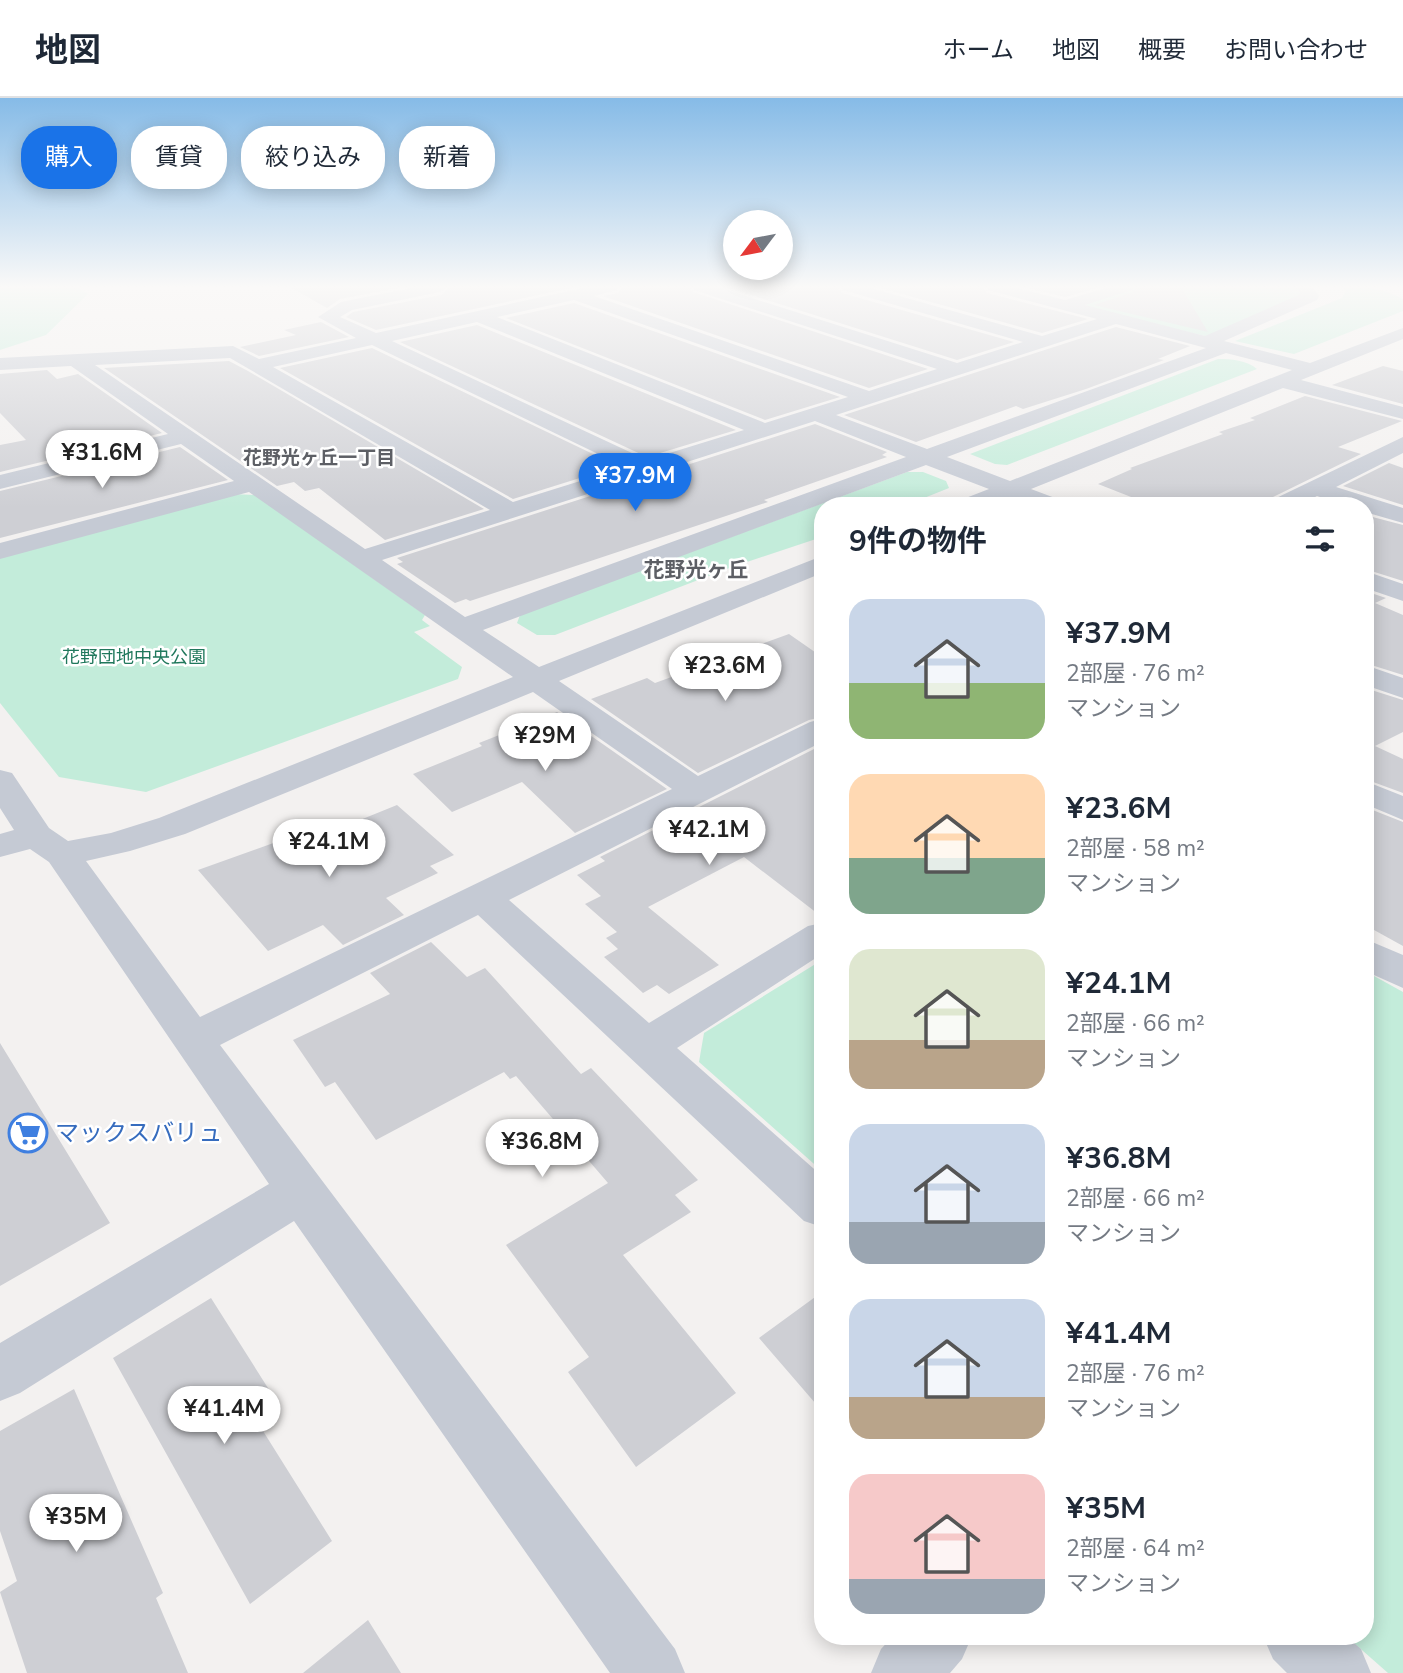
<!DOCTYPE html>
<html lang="ja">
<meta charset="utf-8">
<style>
:root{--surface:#fff;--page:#f2f2f3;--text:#1f2937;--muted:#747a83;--line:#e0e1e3;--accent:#1a73e8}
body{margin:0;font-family:"Nunito Sans","Noto Sans JP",sans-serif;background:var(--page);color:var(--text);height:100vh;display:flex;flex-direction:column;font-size:26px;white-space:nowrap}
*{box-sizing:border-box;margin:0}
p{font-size:23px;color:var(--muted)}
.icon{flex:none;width:38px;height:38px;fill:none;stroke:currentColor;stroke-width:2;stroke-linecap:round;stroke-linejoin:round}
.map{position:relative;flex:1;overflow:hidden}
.drawer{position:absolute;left:814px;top:399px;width:560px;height:1148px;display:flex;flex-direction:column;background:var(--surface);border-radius:28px;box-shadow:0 4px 18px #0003}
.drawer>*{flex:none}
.hud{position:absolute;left:21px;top:28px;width:665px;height:63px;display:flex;gap:14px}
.needle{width:46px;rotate:238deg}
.controls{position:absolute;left:723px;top:112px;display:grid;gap:14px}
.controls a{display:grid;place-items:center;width:70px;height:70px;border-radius:50%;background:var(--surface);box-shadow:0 4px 18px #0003;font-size:35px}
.price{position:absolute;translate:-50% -60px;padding:0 16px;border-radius:24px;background:#fff;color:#222;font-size:23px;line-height:46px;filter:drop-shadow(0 2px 4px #0008)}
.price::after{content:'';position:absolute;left:50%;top:42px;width:21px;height:16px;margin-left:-10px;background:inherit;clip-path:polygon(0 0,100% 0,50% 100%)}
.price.current{background:var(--accent);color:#fff}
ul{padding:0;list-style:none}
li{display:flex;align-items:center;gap:21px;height:175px;padding:0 35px}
li span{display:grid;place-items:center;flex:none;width:196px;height:140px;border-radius:21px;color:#555}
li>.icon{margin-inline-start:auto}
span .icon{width:84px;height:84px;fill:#fffc;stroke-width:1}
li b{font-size:30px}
h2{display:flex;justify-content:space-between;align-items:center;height:84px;padding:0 35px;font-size:30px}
.chip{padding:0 24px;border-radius:28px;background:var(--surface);box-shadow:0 4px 18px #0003;font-size:24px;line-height:63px}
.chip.current{background:var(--accent);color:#fff}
header{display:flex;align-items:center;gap:42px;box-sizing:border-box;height:98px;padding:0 35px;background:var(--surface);border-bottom:2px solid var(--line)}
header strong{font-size:33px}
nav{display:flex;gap:38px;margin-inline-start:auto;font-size:24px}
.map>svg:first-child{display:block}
.green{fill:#c3ecda}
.building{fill:#cecfd4}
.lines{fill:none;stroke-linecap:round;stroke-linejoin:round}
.minor{fill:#c5cad4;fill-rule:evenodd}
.labels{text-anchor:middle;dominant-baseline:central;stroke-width:5;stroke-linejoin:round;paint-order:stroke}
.far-park-label{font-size:18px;fill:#20785c;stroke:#fff}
.far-neighbourhood-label{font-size:19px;font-weight:bold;fill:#5d5f65;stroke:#fff}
.far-quarter-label{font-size:21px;font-weight:bold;fill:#5d5f65;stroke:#fff}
.near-shop-label{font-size:24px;fill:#366cbe;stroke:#fff;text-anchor:start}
</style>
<header>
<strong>地図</strong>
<nav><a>ホーム</a><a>地図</a><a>概要</a><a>お問い合わせ</a></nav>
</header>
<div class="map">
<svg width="1403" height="1575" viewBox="0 0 1403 1575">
<rect width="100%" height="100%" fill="#f3f1f0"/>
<path class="green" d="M0 189H77L88 196 46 237 0 252Z
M1139 189H1298L1303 196 1209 239 1088 210 1086 205Z
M1343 189C1364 189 1384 190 1403 201V213L1294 256 1235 243 1342 200 1345 194Z
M1218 261C1231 261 1247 262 1257 271L1007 367 995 366 970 356Z
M907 374H923L946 383 949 390 904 408H822V439L732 469 555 537H537L517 525 520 517Z
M232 396 255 397 425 517 422 522 430 528 414 534 462 569 458 581 146 694 59 679 0 605V459Z
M822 862V1073L699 964 704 935Z
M1365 873 1403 894V1575H1388L1346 1538H1365Z"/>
<path class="building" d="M290 189H403L340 201 327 210Z
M450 189H576L376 232 346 219 353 214 441 197Z
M622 189H689L693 194 928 271 869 290 603 198 618 195Z
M726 189H838L842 195 1014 244 957 262Z
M877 189H983L987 195 1088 221 1042 235Z
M1024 189H1100L1065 199Z
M1137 189H1181L1208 234 1094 207 1133 194Z
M574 205 840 299 765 322 506 220Z
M321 224 349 239 259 258 240 249 296 237 284 232Z
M477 227 736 332 647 359 400 244Z
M1116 229 1190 248 1158 261 1164 262 1086 291 1023 311 1016 308 916 344 844 317Z
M372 250 618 368 513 401 280 270Z
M229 263 248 273 484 411 385 442 319 390 305 393 294 384 277 388 104 270Z
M1383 268 1403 273V306L1332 287Z
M47 272 57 281 78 276 162 335 0 374V347L26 342 0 315V276Z
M1305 298 1402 323 1338 349 1361 356 1269 401 1265 408H1154L1098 386 1132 371 1130 370 1223 336 1219 334 1255 322 1250 320Z
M815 326 887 354 882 357 887 359 764 402 768 404 470 503 466 501 455 505 397 466 403 464 397 460Z
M180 349 228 382 0 440V393Z
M1389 365 1403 370V407L1343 388Z
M1365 417 1403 427V483L1365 471Z
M1365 493 1386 500 1375 505 1403 517V577L1365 565Z
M789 536 822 559V619L809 622 698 675 591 601 647 580 655 585Z
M1365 590 1403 602V634L1375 648 1403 661V695L1365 681Z
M557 614 667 691 575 735 522 684 452 714 413 676 482 648 479 645Z
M822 647V819L744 759 648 809 719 867 669 896 657 887 643 895 604 859 618 851 606 840 617 834 585 806 601 798 577 777 605 763 600 759Z
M397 707 454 757 430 768 438 775 386 800 404 817 343 847 323 827 268 853 198 772 279 743 286 752Z
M1365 709 1403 724V848L1365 827Z
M431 844 467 879 485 870 581 976 591 970 698 1082 675 1097 691 1114 623 1157 736 1295 636 1369 568 1274 589 1259 506 1147 608 1085 516 978 510 981 504 974 376 1042 335 984 325 989 293 942 390 896 370 875Z
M0 945 110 1125 0 1188Z
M822 1194V1313L759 1240Z
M211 1200 280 1309 258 1325 332 1443 250 1506 113 1260Z
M74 1291 163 1495 156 1500 188 1575H27L0 1494 17 1483 0 1433V1333Z
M368 1522 401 1575H303Z"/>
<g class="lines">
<path class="minor" d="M416 189H448L440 194 352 212 340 219 376 235 588 189H619L617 192 594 198 869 293 937 271 694 192 692 189H717L957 265 1023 244 843 192 841 189H867L1042 238 1097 221 988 192 986 189H1013L1065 202 1109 189H1134L1132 192 1085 207 1205 238 1301 196 1297 189H1313L1319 198 1317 202 1224 243 1310 265 1403 230V241L1301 282 1403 309V321L1283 290 1031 391 1063 403 1066 408H1031L1010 399 989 408H955L958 403 989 391 926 367 483 532 539 569 822 458V475L559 583 698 678 810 624 822 621V644L509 802 649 925 808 828 822 825V856L677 950 822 1078V1129L804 1123 478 817 220 947 675 1551 685 1575H610L294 1123 20 1295 0 1303V1245L269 1086 49 764 30 751 0 759V736L14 732 0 710V672L12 675 49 730 68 743 111 735 159 720 513 579 249 394 0 461V445L234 383 181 346 0 391V377L168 336 71 268 0 272V260L233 248 259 261 356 240 318 219 341 204ZM574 202 848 299 765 325 497 219ZM477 224 744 332 647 362 392 243ZM1116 226 1206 250 927 351 836 317ZM372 247 625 369 513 404 273 269ZM1226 255 1292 272 1010 383 947 359ZM230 260 249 271 490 412 365 451 95 267ZM815 323 906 359 465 519 382 462ZM533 594 672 691 200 919 86 763 130 753 185 736Z
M1403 339V355L1336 389 1403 410V425L1365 414V408H1346L1317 398 1298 408H1267L1270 403Z
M1365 473 1403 486V503L1365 490Z
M1365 567 1403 580V600L1365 587Z
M1365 683 1403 698V722L1365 706Z
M1365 841 1403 857V890L1365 873Z
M893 1538H972L962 1561 950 1575H871L881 1551Z
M1263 1538H1346L1361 1551 1371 1575H1287L1273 1561Z"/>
</g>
<linearGradient id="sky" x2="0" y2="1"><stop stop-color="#86bbe7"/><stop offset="0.46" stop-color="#faf9f8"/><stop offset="1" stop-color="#faf9f8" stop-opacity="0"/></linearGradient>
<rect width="1403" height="410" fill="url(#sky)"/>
<defs>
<symbol id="supermarket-ring" viewBox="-11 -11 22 22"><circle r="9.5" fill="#fff" stroke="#3f7fe0" stroke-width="1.5"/><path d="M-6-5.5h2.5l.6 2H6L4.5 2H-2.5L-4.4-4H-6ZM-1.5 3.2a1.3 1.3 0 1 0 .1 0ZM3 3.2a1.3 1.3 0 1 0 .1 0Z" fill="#3f7fe0"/></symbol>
</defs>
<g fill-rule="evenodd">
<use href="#supermarket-ring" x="6" y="1013" width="44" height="44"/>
</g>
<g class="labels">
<g class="far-park-label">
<text x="134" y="559">花野団地中央公園</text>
</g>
<g class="far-neighbourhood-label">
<text x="319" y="360">花野光ヶ丘一丁目</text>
</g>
<g class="far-quarter-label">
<text x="696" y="472">花野光ヶ丘</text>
</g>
<g class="near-shop-label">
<text x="55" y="1035">マックスバリュ</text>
</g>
</g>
</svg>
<div class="controls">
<a><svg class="needle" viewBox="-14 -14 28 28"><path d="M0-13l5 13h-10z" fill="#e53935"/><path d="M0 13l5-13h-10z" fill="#747a83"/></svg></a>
</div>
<b class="price" style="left:102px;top:392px">¥31.6M</b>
<b class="price current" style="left:635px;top:415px">¥37.9M</b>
<b class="price" style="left:725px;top:605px">¥23.6M</b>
<b class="price" style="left:545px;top:675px">¥29M</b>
<b class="price" style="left:709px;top:769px">¥42.1M</b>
<b class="price" style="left:329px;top:781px">¥24.1M</b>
<b class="price" style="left:542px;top:1081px">¥36.8M</b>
<b class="price" style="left:224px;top:1348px">¥41.4M</b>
<b class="price" style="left:76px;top:1456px">¥35M</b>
<div class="hud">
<a class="chip current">購入</a>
<a class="chip">賃貸</a>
<a class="chip">絞り込み</a>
<a class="chip">新着</a>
</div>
<section class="drawer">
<h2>9件の物件<svg class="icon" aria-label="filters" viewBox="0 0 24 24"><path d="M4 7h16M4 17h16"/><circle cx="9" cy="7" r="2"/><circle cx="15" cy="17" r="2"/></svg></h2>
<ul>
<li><span style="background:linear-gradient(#c9d6e8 60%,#8fb573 0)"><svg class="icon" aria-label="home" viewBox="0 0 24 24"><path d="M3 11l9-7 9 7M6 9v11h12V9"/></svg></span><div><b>¥37.9M</b><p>2部屋 · 76 m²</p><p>マンション</p></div></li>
<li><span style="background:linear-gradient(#ffd9b3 60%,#7fa58c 0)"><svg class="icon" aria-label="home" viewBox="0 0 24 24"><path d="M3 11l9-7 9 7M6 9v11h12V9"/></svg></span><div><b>¥23.6M</b><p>2部屋 · 58 m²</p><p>マンション</p></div></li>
<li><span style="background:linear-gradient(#dfe7d0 65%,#b9a48a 0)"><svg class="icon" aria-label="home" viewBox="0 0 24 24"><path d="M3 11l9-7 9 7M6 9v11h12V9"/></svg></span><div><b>¥24.1M</b><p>2部屋 · 66 m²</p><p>マンション</p></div></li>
<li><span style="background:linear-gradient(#c9d6e8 70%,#9aa5b1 0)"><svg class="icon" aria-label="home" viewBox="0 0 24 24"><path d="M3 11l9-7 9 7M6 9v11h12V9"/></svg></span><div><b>¥36.8M</b><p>2部屋 · 66 m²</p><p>マンション</p></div></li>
<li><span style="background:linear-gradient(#c9d6e8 70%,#b9a48a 0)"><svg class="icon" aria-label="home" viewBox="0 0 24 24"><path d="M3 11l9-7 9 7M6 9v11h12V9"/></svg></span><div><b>¥41.4M</b><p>2部屋 · 76 m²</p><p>マンション</p></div></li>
<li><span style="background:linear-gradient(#f6c9c9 75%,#9aa5b1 0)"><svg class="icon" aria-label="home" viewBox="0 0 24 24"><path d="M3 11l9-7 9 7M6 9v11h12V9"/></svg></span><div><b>¥35M</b><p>2部屋 · 64 m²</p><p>マンション</p></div></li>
</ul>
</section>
</div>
